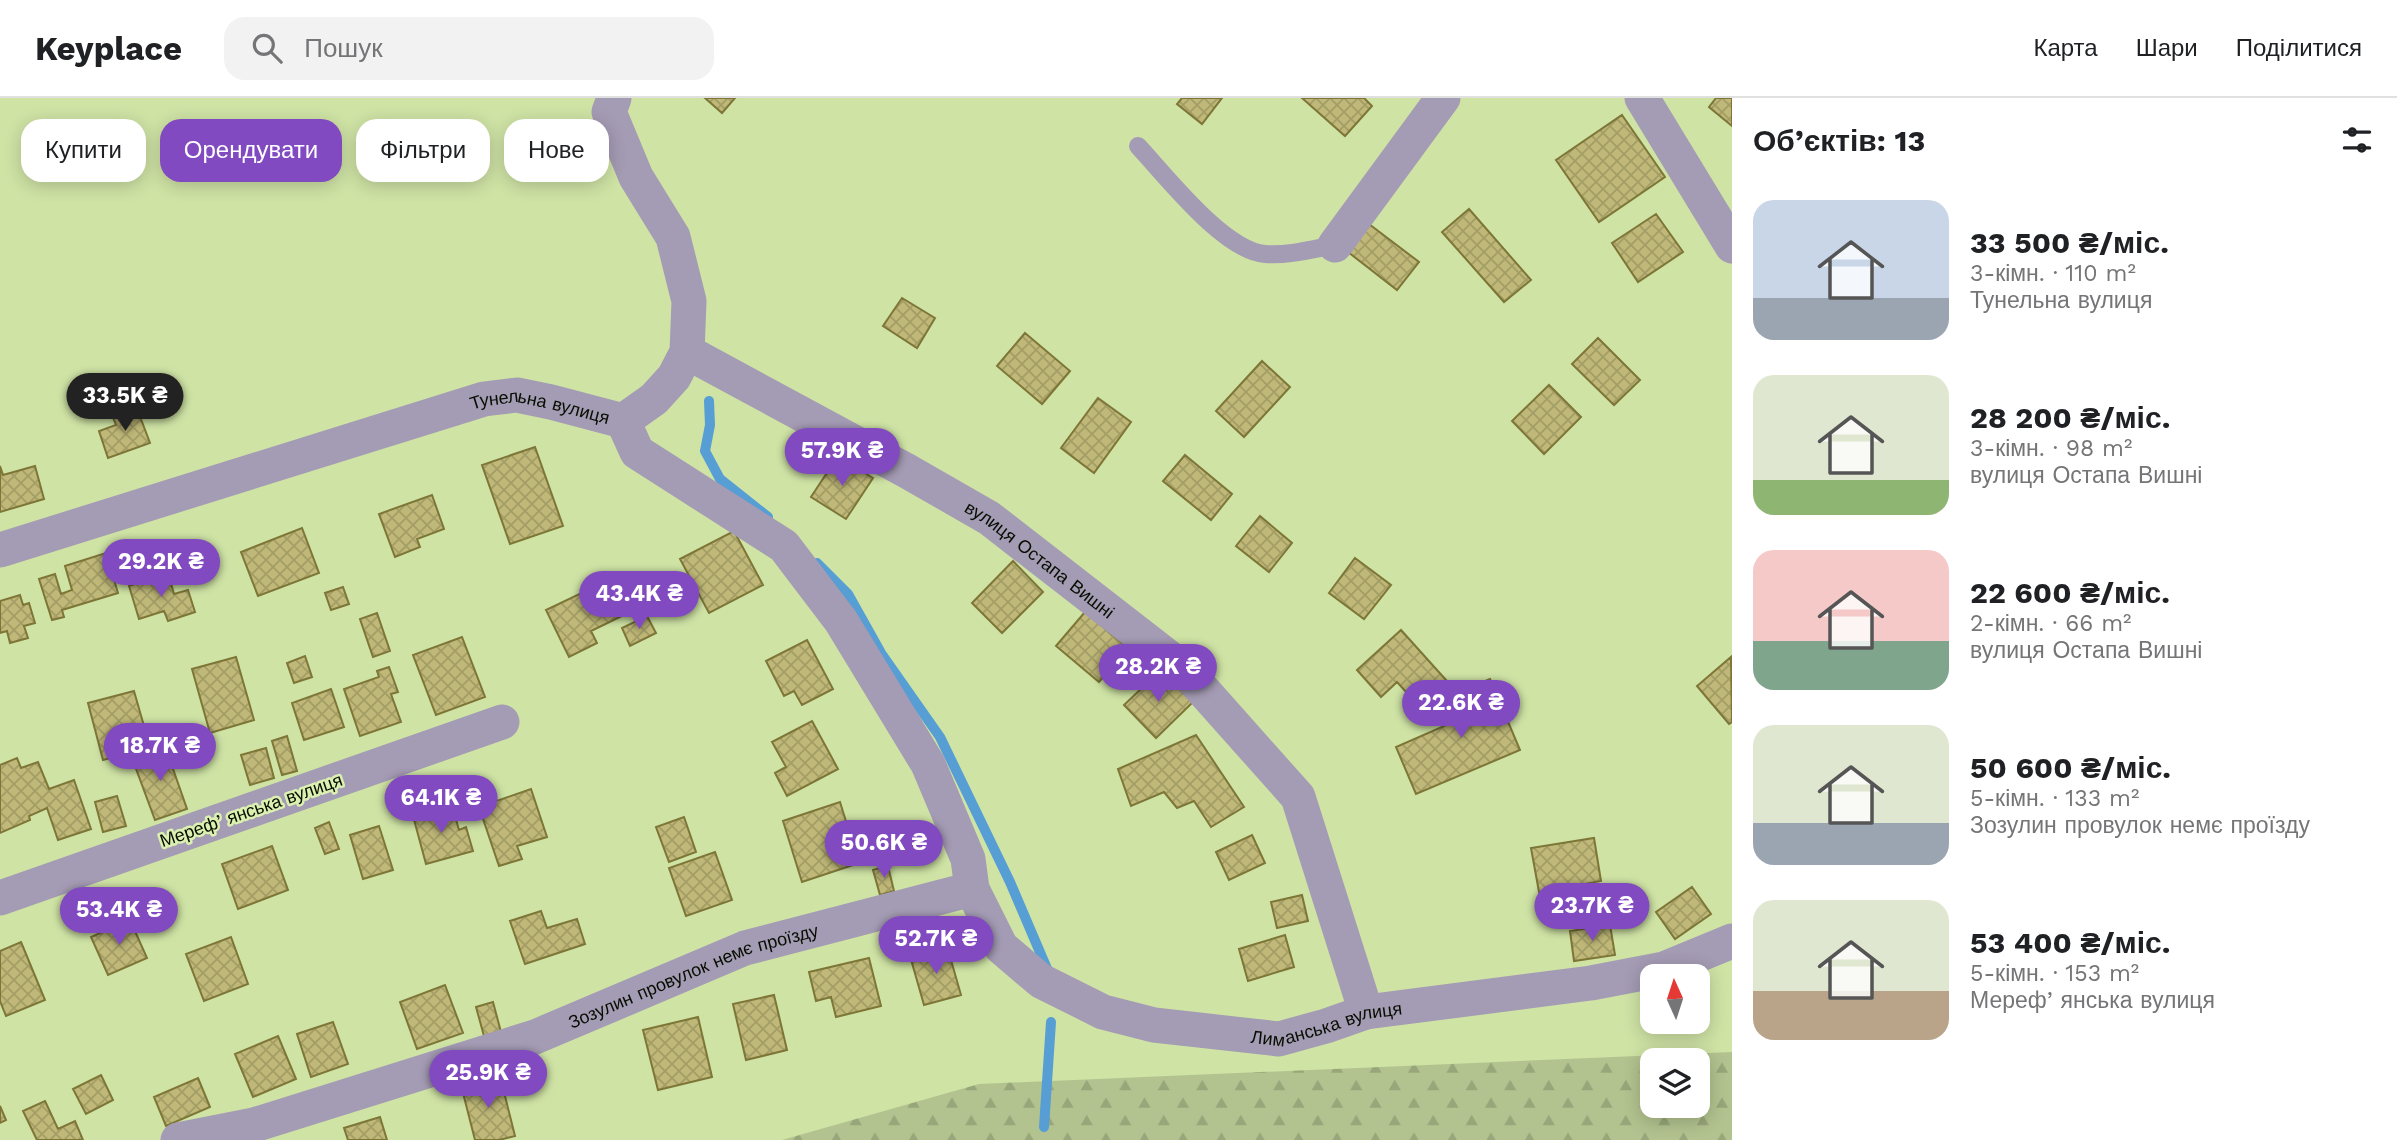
<!DOCTYPE html>
<html lang="uk">
<meta charset="utf-8">
<style>
:root{--surface:#fff;--page:#f2f2f2;--text:#202124;--muted:#757577;--line:#e0e0e0;--accent:#824ac1}
body{margin:0;font-family:"Work Sans",sans-serif;background:var(--page);color:var(--text);height:100vh;display:flex;flex-direction:column;font-size:26px;white-space:nowrap}
*{box-sizing:border-box;margin:0}
p{font-size:23px;color:var(--muted)}
.icon{flex:none;width:38px;height:38px;fill:none;stroke:currentColor;stroke-width:2;stroke-linecap:round;stroke-linejoin:round}
.map{position:relative;flex:1;overflow:hidden}
.side{display:flex;flex-direction:column;background:var(--surface);width:665px}
.side>*{flex:none}
.guide{position:absolute;left:21px;top:21px;width:665px;height:63px;display:flex;gap:14px}
.needle{width:46px;rotate:357deg}
.controls{position:absolute;left:1640px;top:866px;display:grid;gap:14px}
.controls a{display:grid;place-items:center;width:70px;height:70px;border-radius:14px;background:var(--surface);box-shadow:0 4px 18px #0003;font-size:35px}
.price{position:absolute;translate:-50% -60px;padding:0 16px;border-radius:24px;background:var(--accent);color:#fff;font-size:23px;line-height:46px;filter:drop-shadow(0 2px 4px #0008)}
.price::after{content:'';position:absolute;left:50%;top:42px;width:21px;height:16px;margin-left:-10px;background:inherit;clip-path:polygon(0 0,100% 0,50% 100%)}
.price.selected{background:#222;color:#fff}
ul{padding:0;list-style:none}
li{display:flex;align-items:center;gap:21px;height:175px;padding:0 21px}
li span{display:grid;place-items:center;flex:none;width:196px;height:140px;border-radius:21px;color:#555}
li>.icon{margin-inline-start:auto}
span .icon{width:84px;height:84px;fill:#fffc;stroke-width:1}
li b{font-size:30px}
h2{display:flex;justify-content:space-between;align-items:center;height:84px;padding:0 21px;font-size:30px}
.tag{padding:0 24px;border-radius:21px;background:var(--surface);box-shadow:0 4px 18px #0003;font-size:24px;line-height:63px}
.tag.selected{background:var(--accent);color:#fff}
header{display:flex;align-items:center;gap:42px;box-sizing:border-box;height:98px;padding:0 35px;background:var(--surface);border-bottom:2px solid var(--line)}
header strong{font-size:33px}
nav{display:flex;gap:38px;margin-inline-start:auto;font-size:24px}
.search{width:490px;height:63px;background:var(--page);display:flex;align-items:center;gap:18px;box-sizing:border-box;padding:0 24px;border-radius:21px;color:var(--muted);font-size:26px}
main{display:flex;flex:1;min-height:0}
.map>svg:first-child{display:block}
.forest{fill:url(#forest-firs);fill-rule:evenodd}
.lines{fill:none;stroke-linecap:round;stroke-linejoin:round}
.stream{stroke:#569ed3;stroke-width:10}
.building{fill:url(#building-cross-hatch);stroke:#7d7637;stroke-width:2}
.service{stroke:#a49bb4;stroke-width:18}
.minor{stroke:#a49bb4;stroke-width:35}
.labels{text-anchor:middle;dominant-baseline:central;stroke-width:5;stroke-linejoin:round;paint-order:stroke}
.street-label{font-size:18px;fill:#080e00;stroke:#dcf0b2}
</style>
<header>
<strong>Keyplace</strong>
<div class="search"><svg class="icon" aria-label="search" viewBox="0 0 24 24"><circle cx="10" cy="10" r="6"/><path d="M15 15l6 6"/></svg>Пошук</div>
<nav><a>Карта</a><a>Шари</a><a>Поділитися</a></nav>
</header>
<main>
<div class="map">
<svg width="1732" height="1042" viewBox="0 0 1732 1042">
<defs>
<pattern id="forest-firs" width="22" height="20" patternUnits="userSpaceOnUse" patternTransform="scale(1.75)"><rect width="22" height="20" fill="#b3c38f"/><path d="M5 1l3.5 6h-7zM16 11l3.5 6h-7z" fill="#98a67a"/></pattern>
<pattern id="building-cross-hatch" width="8" height="8" patternUnits="userSpaceOnUse" patternTransform="scale(1.75)"><rect width="8" height="8" fill="#bfb878"/><path d="M0 0l8 8M0 8l8-8" fill="none" stroke="#a39d66"/></pattern>
</defs>
<rect width="100%" height="100%" fill="#cfe3a5"/>
<path class="forest" d="M1732 954V1042H782L979 986ZM1652 962H1698V1008H1652Z"/>
<g class="lines">
<path class="stream" d="M709 303 710 327 705 353 720 381 768 419
M817 465 848 496 881 555 940 639 1010 784 1048 873
M1044 1029 1051 924"/>
</g>
<path class="building" d="M705 0H735L722 15Z
M1182 0H1222L1202 26 1177 6Z
M1302 0H1364L1372 8 1345 38Z
M1716 0H1732V28L1709 9Z
M1622 17 1665 79 1599 124 1556 62Z
M1469 111 1531 182 1504 204 1442 134Z
M1656 116 1683 154 1638 184 1612 145Z
M1369 126 1419 164 1397 192 1348 154Z
M902 200 935 220 917 250 883 228Z
M1025 235 1070 273 1042 306 997 268Z
M1598 240 1640 282 1614 307 1572 266Z
M1262 263 1290 289 1244 339 1216 313Z
M1549 287 1581 319 1544 356 1512 323Z
M1098 300 1131 324 1094 375 1061 350Z
M136 308 150 345 108 360 99 333 116 327 112 317Z
M535 349 563 428 510 446 482 367Z
M1185 357 1232 396 1211 422 1163 383Z
M838 358 873 380 846 421 811 399Z
M0 368 3 377 35 368 44 401 0 414Z
M432 397 444 431 417 441 420 449 395 459 379 416Z
M1260 418 1292 445 1269 474 1236 448Z
M302 430 319 475 258 498 241 454Z
M734 433 763 487 709 515 680 461Z
M106 455 118 495 62 512 64 519 52 522 39 481 55 476 61 496 72 492 65 468Z
M1355 460 1391 487 1364 521 1329 495Z
M1013 463 1043 494 1002 535 972 505Z
M168 475 174 496 188 492 195 514 168 523 164 513 139 521 129 488Z
M343 489 349 506 331 512 325 495Z
M594 489 601 503 614 497 624 517 591 533 597 545 569 559 546 512Z
M20 497 23 507 29 505 35 525 24 528 28 540 10 545 7 533 0 535V503Z
M1085 514 1128 550 1099 584 1056 548Z
M377 515 390 553 373 559 360 521Z
M647 518 656 535 630 548 622 530Z
M1401 532 1446 582 1418 607 1397 584 1381 599 1357 572Z
M462 539 485 599 436 617 413 557Z
M807 542 833 591 802 607 794 593 784 598 766 563Z
M305 558 312 579 294 585 287 565Z
M236 559 254 622 210 635 192 571Z
M1731 559 1732 624 1729 626 1697 588Z
M389 569 398 594 391 596 401 624 360 638 344 591 379 579 377 573Z
M1161 572 1193 604 1156 640 1124 607Z
M1490 581 1520 652 1416 696 1396 649 1458 622 1448 598Z
M331 591 344 629 304 642 292 605Z
M134 593 150 649 103 662 88 605Z
M812 623 838 671 787 698 775 675 786 669 772 644Z
M1196 637 1244 709 1211 729 1194 703 1177 710 1164 694 1131 708 1118 671Z
M287 638 297 673 282 677 272 643Z
M165 648 187 711 155 722 132 660Z
M266 650 274 680 250 687 241 657Z
M17 660 21 670 38 664 49 691 74 682 91 731 58 742 47 710 29 718 30 722 0 735V667Z
M531 691 547 739 517 748 522 761 499 768 479 709Z
M117 698 126 728 103 734 95 704Z
M840 704 859 765 802 784 783 723Z
M452 708 459 732 466 729 473 753 426 766 413 718Z
M684 719 696 754 669 764 656 729Z
M329 724 339 751 325 756 315 730Z
M379 728 393 772 363 781 350 737Z
M1252 737 1265 765 1229 782 1216 754Z
M1594 740 1601 783 1539 794 1531 750Z
M272 748 288 792 238 811 222 766Z
M715 754 732 802 686 818 669 770Z
M888 768 894 793 880 797 873 772Z
M1692 789 1711 816 1675 841 1656 814Z
M1302 797 1308 823 1277 830 1271 804Z
M541 813 547 830 577 821 585 846 525 866 510 823Z
M130 822 147 860 108 877 91 839Z
M1610 827 1615 857 1574 863 1570 833Z
M1285 837 1294 869 1248 883 1239 851Z
M231 839 248 886 204 903 186 856Z
M21 844 45 902 6 918 0 903V853Z
M947 848 961 897 924 907 910 858Z
M869 860 881 908 836 919 831 899 816 903 809 874Z
M445 887 463 935 417 951 400 904Z
M774 897 787 952 746 962 733 906Z
M493 904 501 934 484 938 476 909Z
M698 919 712 979 658 992 643 932Z
M333 924 348 966 311 979 297 936Z
M278 938 296 981 253 999 235 956Z
M101 977 113 1002 86 1016 73 991Z
M500 978 515 1038 499 1042H475L461 987Z
M198 980 210 1009 166 1028 154 999Z
M45 1003 58 1031 75 1023 83 1042H37L23 1013Z
M0 1008 6 1022 0 1025Z
M380 1019 387 1042H348L344 1030Z"/>
<g class="lines">
<path class="service" d="M1138 48C1166 78 1224 153 1265 156 1288 158 1313 151 1335 147"/>
<g class="minor">
<path d="M614 0 609 14 636 79 673 139 689 203 687 254 674 279 654 301 623 323"/>
<path d="M1642 0 1732 148"/>
<path d="M1335 147 1443 0"/>
<path id="s1" d="M687 254 907 373 989 420 1185 572 1298 699 1366 914"/>
<path id="s2" d="M623 323 637 354 784 448 841 523 928 666 968 761 972 791 1001 849 1041 883 1103 914 1154 927 1279 941 1326 928 1366 914 1591 885 1664 871 1732 843"/>
<path id="s3" d="M0 452 484 301 517 297 551 304 623 323"/>
<path d="M0 800 502 624"/>
<path id="s4" d="M178 1042 254 1027 535 939 745 850 972 791"/>
</g>
</g>
<g class="labels">
<g class="street-label">
<text stroke="none"><textPath href="#s3" startOffset="564">Тунельна вулиця</textPath></text>
<text stroke="none"><textPath href="#s1" startOffset="410">вулиця Остапа Вишні</textPath></text>
<text transform="translate(251 712) rotate(-19)">Мерефʼянська вулиця</text>
<text stroke="none"><textPath href="#s4" startOffset="542">Зозулин провулок немє проїзду</textPath></text>
<text stroke="none"><textPath href="#s2" startOffset="1018">Лиманська вулиця</textPath></text>
</g>
</g>
</svg>
<div class="controls">
<a><svg class="needle" viewBox="-14 -14 28 28"><path d="M0-13l5 13h-10z" fill="#e53935"/><path d="M0 13l5-13h-10z" fill="#757577"/></svg></a>
<a><svg class="icon" aria-label="layers" viewBox="0 0 24 24"><path d="M12 4l9 5-9 5-9-5zM3 14l9 5 9-5"/></svg></a>
</div>
<b class="price selected" style="left:125px;top:335px">33.5K ₴</b>
<b class="price" style="left:842px;top:390px">57.9K ₴</b>
<b class="price" style="left:161px;top:501px">29.2K ₴</b>
<b class="price" style="left:639px;top:533px">43.4K ₴</b>
<b class="price" style="left:1158px;top:606px">28.2K ₴</b>
<b class="price" style="left:1461px;top:642px">22.6K ₴</b>
<b class="price" style="left:160px;top:685px">18.7K ₴</b>
<b class="price" style="left:441px;top:737px">64.1K ₴</b>
<b class="price" style="left:884px;top:782px">50.6K ₴</b>
<b class="price" style="left:1592px;top:845px">23.7K ₴</b>
<b class="price" style="left:119px;top:849px">53.4K ₴</b>
<b class="price" style="left:936px;top:878px">52.7K ₴</b>
<b class="price" style="left:488px;top:1012px">25.9K ₴</b>
<div class="guide">
<a class="tag">Купити</a>
<a class="tag selected">Орендувати</a>
<a class="tag">Фільтри</a>
<a class="tag">Нове</a>
</div>
</div>
<section class="side">
<h2>Об’єктів: 13<svg class="icon" aria-label="filters" viewBox="0 0 24 24"><path d="M4 7h16M4 17h16"/><circle cx="9" cy="7" r="2"/><circle cx="15" cy="17" r="2"/></svg></h2>
<ul>
<li><span style="background:linear-gradient(#c9d6e8 70%,#9aa5b1 0)"><svg class="icon" aria-label="home" viewBox="0 0 24 24"><path d="M3 11l9-7 9 7M6 9v11h12V9"/></svg></span><div><b>33 500 ₴/міс.</b><p>3-кімн. · 110 m²</p><p>Тунельна вулиця</p></div></li>
<li><span style="background:linear-gradient(#dfe7d0 75%,#8fb573 0)"><svg class="icon" aria-label="home" viewBox="0 0 24 24"><path d="M3 11l9-7 9 7M6 9v11h12V9"/></svg></span><div><b>28 200 ₴/міс.</b><p>3-кімн. · 98 m²</p><p>вулиця Остапа Вишні</p></div></li>
<li><span style="background:linear-gradient(#f6c9c9 65%,#7fa58c 0)"><svg class="icon" aria-label="home" viewBox="0 0 24 24"><path d="M3 11l9-7 9 7M6 9v11h12V9"/></svg></span><div><b>22 600 ₴/міс.</b><p>2-кімн. · 66 m²</p><p>вулиця Остапа Вишні</p></div></li>
<li><span style="background:linear-gradient(#dfe7d0 70%,#9aa5b1 0)"><svg class="icon" aria-label="home" viewBox="0 0 24 24"><path d="M3 11l9-7 9 7M6 9v11h12V9"/></svg></span><div><b>50 600 ₴/міс.</b><p>5-кімн. · 133 m²</p><p>Зозулин провулок немє проїзду</p></div></li>
<li><span style="background:linear-gradient(#dfe7d0 65%,#b9a48a 0)"><svg class="icon" aria-label="home" viewBox="0 0 24 24"><path d="M3 11l9-7 9 7M6 9v11h12V9"/></svg></span><div><b>53 400 ₴/міс.</b><p>5-кімн. · 153 m²</p><p>Мерефʼянська вулиця</p></div></li>
</ul>
</section>
</main>
